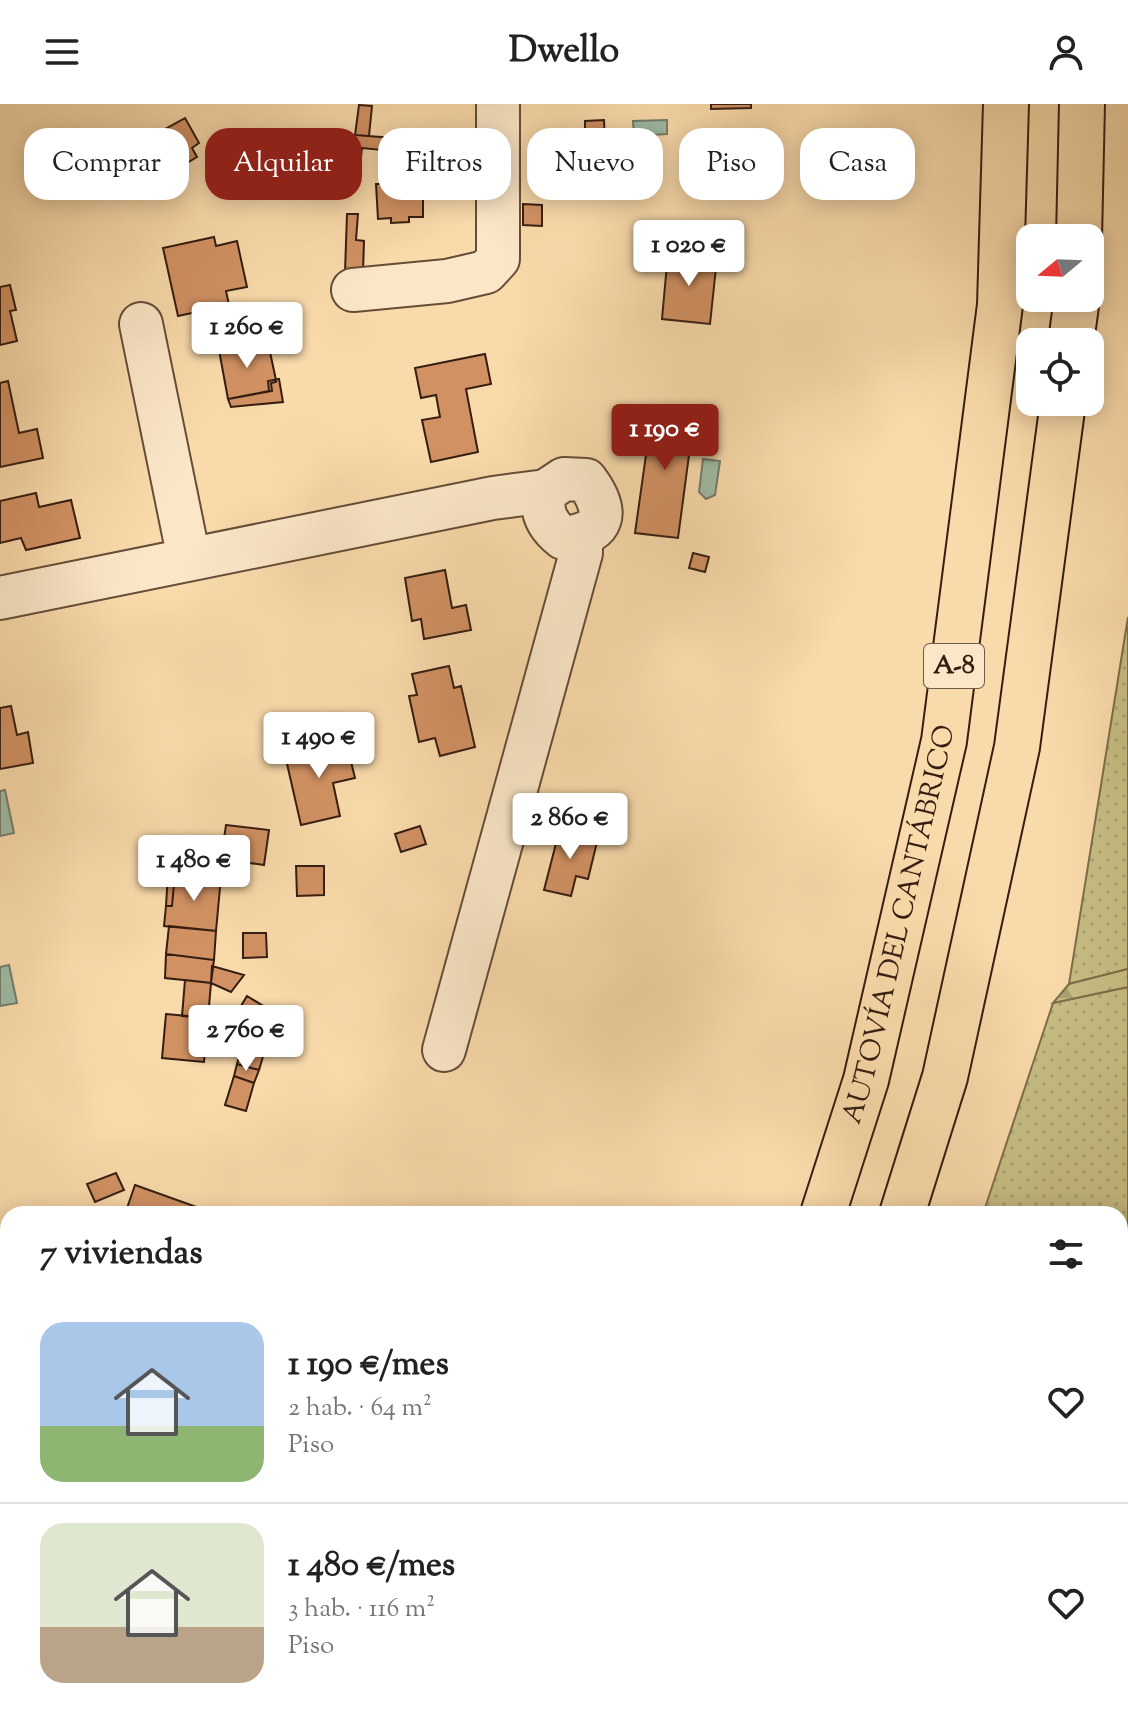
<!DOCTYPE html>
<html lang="es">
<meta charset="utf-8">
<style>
:root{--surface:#fff;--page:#f6f6f6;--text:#222;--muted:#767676;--line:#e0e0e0;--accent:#8f2418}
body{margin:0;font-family:"Sorts Mill Goudy",serif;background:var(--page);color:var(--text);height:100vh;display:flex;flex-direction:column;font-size:30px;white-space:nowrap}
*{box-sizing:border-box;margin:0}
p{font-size:26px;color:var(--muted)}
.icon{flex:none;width:44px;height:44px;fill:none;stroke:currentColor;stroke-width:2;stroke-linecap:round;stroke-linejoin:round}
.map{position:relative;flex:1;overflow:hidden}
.side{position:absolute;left:0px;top:1102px;width:1128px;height:512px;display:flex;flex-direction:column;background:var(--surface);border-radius:24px 24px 0 0;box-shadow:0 4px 20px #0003}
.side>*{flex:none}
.banner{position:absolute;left:24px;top:24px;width:1080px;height:72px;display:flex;gap:16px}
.needle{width:52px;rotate:251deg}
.buttons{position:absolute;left:1016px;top:120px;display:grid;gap:16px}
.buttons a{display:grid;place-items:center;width:88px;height:88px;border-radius:16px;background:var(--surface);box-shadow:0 4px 20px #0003;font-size:40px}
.price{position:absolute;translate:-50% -68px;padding:0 18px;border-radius:8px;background:#fff;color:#222;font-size:26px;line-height:52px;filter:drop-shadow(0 2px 4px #0008)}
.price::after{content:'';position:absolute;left:50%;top:48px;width:24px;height:18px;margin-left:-12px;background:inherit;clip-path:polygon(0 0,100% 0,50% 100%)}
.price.current{background:var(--accent);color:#fff}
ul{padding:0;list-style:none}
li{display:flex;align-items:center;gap:24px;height:200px;padding:0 40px}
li+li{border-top:2px solid var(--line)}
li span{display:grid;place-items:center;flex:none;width:224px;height:160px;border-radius:24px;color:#555}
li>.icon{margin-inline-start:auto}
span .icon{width:96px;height:96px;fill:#fffc;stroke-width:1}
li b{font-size:34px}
h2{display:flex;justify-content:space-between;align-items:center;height:96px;padding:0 40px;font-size:34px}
.pill{padding:0 28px;border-radius:24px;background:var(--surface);box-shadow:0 4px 20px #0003;font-size:28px;line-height:72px}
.pill.current{background:var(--accent);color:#fff}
header{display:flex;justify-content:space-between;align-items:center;height:104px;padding:0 40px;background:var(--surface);font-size:36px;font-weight:700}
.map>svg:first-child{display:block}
.grass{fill:url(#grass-dots);stroke:#7e6e4a;stroke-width:2}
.forest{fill:url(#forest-firs);stroke:#7e6e4a;stroke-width:2}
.water{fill:#9ebba6;stroke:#747c6a;stroke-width:2}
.building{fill:#d19163;stroke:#351e11;stroke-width:2}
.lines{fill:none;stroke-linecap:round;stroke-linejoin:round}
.minor-casing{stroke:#664d38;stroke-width:46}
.highway-casing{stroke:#351e11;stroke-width:48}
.minor{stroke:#fbe7c8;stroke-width:42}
.highway{stroke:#f9daab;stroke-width:44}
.labels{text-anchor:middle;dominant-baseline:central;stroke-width:6;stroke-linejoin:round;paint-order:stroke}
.shield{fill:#fbe7c8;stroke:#705a48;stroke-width:2}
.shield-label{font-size:26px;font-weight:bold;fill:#351e11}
.street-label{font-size:28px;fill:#351e11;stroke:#fbe7c8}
</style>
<header><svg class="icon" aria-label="menu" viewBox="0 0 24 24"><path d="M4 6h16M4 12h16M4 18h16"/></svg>Dwello<svg class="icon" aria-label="person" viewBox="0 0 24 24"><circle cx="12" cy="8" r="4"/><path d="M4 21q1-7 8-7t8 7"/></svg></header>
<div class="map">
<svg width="1128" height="1614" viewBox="0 0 1128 1614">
<defs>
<pattern id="grass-dots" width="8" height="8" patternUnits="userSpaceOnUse" patternTransform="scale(2)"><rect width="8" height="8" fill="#c6bd83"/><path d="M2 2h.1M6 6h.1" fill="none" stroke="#aba270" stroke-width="1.8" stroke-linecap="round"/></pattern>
<pattern id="forest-firs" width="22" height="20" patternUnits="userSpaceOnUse" patternTransform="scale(2)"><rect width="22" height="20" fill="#c6bd83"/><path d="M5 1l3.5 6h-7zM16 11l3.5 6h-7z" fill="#aba270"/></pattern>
</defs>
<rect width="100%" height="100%" fill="#f9daab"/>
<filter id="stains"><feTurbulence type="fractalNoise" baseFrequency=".0025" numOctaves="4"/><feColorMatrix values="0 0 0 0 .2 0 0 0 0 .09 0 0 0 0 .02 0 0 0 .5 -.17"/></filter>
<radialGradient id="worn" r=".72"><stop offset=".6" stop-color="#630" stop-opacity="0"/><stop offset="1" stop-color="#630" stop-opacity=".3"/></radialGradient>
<path class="grass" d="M1128 513V865L1069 880Z
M1128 883V1214L1120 1210V1110H983L1053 899Z"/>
<path class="forest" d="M1128 865V883L1053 899 1069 880Z"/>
<path class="water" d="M667 16V30L634 32 633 17Z
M703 355 720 357 715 391 706 395 699 388Z
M5 686 14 729 0 732V687Z
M9 861 17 899 0 902V863Z"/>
<path class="building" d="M711 0H751V4L711 5Z
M359 1 372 2 369 32 355 31Z
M185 14 199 39 192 44 197 53 137 89 129 75 119 80 99 46 131 28 138 40Z
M604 16 605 38H616L618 72 599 73V78L554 81 552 41 572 40 571 26 585 25V17Z
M355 31 393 34 392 47 362 44 361 53 353 52Z
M415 68 416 91H423V113H409V118L391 119V114L378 115 376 80H384V69Z
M523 100 542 101V122L523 121Z
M347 110H358L356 136 364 137 363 168H345Z
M214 133 216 142 237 137 247 183 226 187 229 201 178 212 163 144Z
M668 149 717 154 710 220 662 215Z
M10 181 16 206 10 207 17 237 0 241V183Z
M264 237 266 249 270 248 276 276V278L271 279 272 287 228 295 219 246Z
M485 250 491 280 466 285 478 348 431 358 422 316 440 313 436 291 421 294 415 264Z
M279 275 283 298 231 303 228 295 269 287 268 277Z
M8 277 19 329 37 325 43 354 0 363V279Z
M653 301 695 306 678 434 635 429Z
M36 389 39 403 71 396 80 434 26 446 21 434 0 439V397Z
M693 449 709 453 705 468 689 464Z
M445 466 452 504 466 501 471 526 424 535 421 515 412 517 405 474Z
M449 562 454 584 461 582 475 643 440 652 435 634 419 638 409 592 417 591 412 570Z
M11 602 17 631 28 628 33 659 0 665V604Z
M320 621 324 642 285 651 280 630Z
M346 637 355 674 333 679 340 712 301 721 285 651Z
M226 721 269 726 264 761 221 755Z
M420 722 426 740 401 748 395 730Z
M560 724 598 734 588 775 576 772 571 792 544 786Z
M296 762H324V791L297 792Z
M168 769H175L172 802H166Z
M175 769 221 773 216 827 164 822 166 802H172Z
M169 822 216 827 214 856 166 850Z
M243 829H266L267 853 243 854Z
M166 850 214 856 211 879 165 874Z
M212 862 244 871 231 888 211 879Z
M185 876 211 879 208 914 182 912Z
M247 892 270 906 259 926 235 912Z
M166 910 208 914 204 958 162 954Z
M245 933 267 939 259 966 237 960Z
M237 960 259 966 254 979 234 972Z
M234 972 254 979 246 1007 225 1001Z
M116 1069 124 1086 95 1098 87 1080Z
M135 1081 216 1110H125Z
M8 1139V1182L0 1180V1162Z
M1120 1250 1128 1254V1268L1120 1286Z
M0 1560 7 1561 1 1614H0Z"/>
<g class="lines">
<defs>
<path id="minor" d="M353 186 447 177 486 168 498 155V0
M141 220 189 455
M0 494 493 394 546 387 564 375 586 376C610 408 606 430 563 434 547 421 539 407 546 387
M444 946 581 449V432
M1122 1614 1128 1610"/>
<g id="highway">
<path d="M1079 134 1082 0"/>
<path d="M1071 238 1077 194"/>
<path id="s1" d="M823 1110 866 976 944 637 1000 201 1006 0"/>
<path d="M902 1110 945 973 1017 643 1063 298"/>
<path d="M630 1614 633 1606"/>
<path d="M710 1614 713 1606"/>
</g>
</defs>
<use href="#minor" class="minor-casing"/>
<use href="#highway" class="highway-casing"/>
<use href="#minor" class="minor"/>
<use href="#highway" class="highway"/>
</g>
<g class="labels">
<rect class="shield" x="924" y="540" width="60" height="44" rx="6"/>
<g class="shield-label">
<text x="954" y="562">A-8</text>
</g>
<g class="street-label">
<text stroke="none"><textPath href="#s1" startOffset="300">AUTOVÍA DEL CANTÁBRICO</textPath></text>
</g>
</g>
<rect width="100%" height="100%" filter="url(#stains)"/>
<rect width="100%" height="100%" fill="url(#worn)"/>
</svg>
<div class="buttons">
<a><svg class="needle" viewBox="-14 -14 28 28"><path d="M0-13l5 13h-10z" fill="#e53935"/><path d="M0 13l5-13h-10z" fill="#767676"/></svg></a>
<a><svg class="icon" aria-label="locate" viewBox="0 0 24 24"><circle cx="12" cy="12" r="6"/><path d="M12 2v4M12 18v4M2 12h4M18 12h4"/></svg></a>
</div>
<b class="price" style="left:689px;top:184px">1 020 €</b>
<b class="price" style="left:247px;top:266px">1 260 €</b>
<b class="price current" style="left:665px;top:368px">1 190 €</b>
<b class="price" style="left:319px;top:676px">1 490 €</b>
<b class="price" style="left:570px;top:757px">2 860 €</b>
<b class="price" style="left:194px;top:799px">1 480 €</b>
<b class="price" style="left:246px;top:969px">2 760 €</b>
<div class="banner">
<a class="pill">Comprar</a>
<a class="pill current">Alquilar</a>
<a class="pill">Filtros</a>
<a class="pill">Nuevo</a>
<a class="pill">Piso</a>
<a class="pill">Casa</a>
</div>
<section class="side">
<h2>7 viviendas<svg class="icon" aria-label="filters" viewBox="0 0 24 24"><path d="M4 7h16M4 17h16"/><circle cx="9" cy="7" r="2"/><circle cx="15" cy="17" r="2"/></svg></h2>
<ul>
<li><span style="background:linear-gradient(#a9c7e8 65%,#8fb573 0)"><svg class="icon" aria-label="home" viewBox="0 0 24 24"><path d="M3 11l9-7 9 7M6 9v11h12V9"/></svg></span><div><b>1 190 €/mes</b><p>2 hab. · 64 m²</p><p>Piso</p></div><svg class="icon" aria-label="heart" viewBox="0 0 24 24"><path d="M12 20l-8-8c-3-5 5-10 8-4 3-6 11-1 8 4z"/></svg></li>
<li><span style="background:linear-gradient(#dfe7d0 65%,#b9a48a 0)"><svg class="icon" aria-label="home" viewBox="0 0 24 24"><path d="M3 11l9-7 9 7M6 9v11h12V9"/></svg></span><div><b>1 480 €/mes</b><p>3 hab. · 116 m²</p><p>Piso</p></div><svg class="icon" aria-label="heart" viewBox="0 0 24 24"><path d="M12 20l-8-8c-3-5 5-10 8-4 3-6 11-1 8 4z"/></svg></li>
</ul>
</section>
</div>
